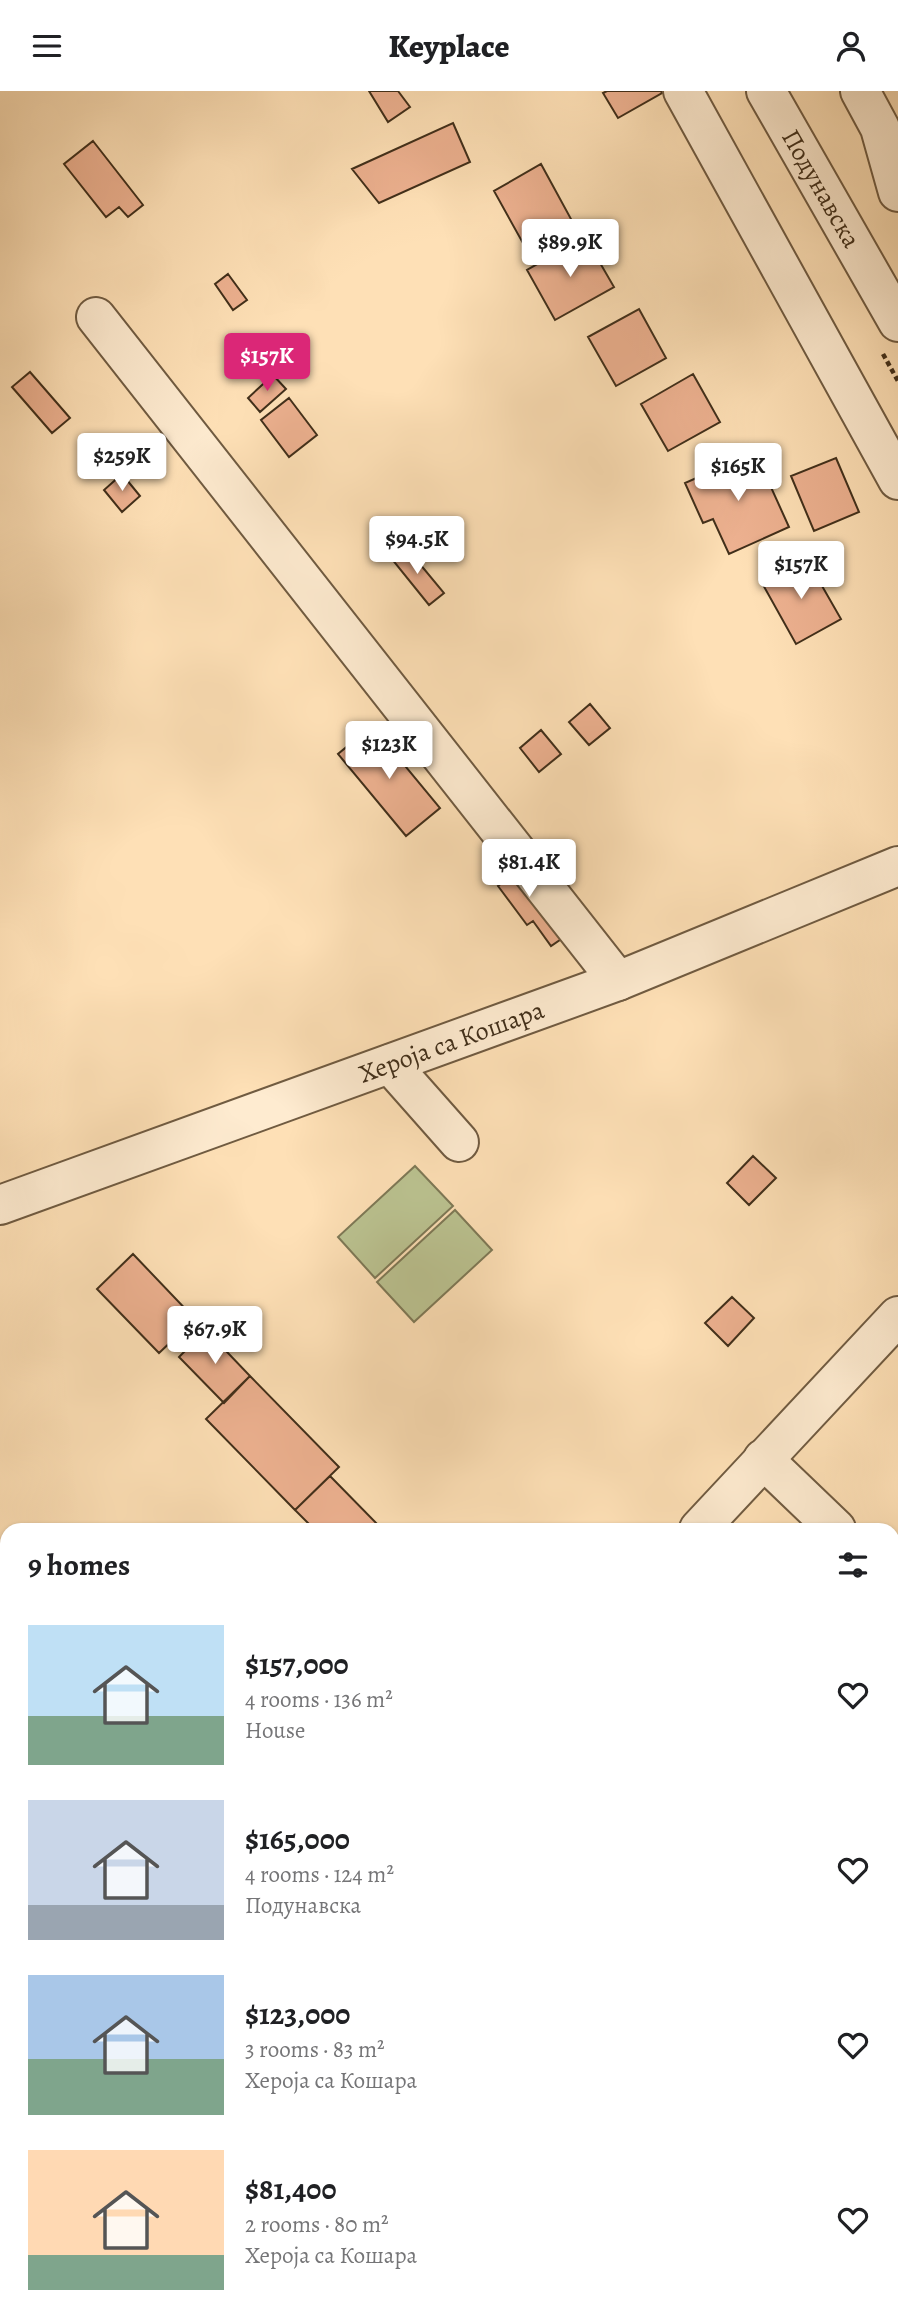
<!DOCTYPE html>
<meta charset="utf-8">
<style>
:root{--surface:#fff;--page:#f2f2f2;--text:#202124;--muted:#757577;--accent:#db2777}
body{margin:0;font-family:Alegreya,serif;background:var(--page);color:var(--text);height:100vh;display:flex;flex-direction:column;font-size:26px;white-space:nowrap}
*{box-sizing:border-box;margin:0}
p{font-size:23px;color:var(--muted)}
.icon{flex:none;width:38px;height:38px;fill:none;stroke:currentColor;stroke-width:2;stroke-linecap:round;stroke-linejoin:round}
.map{position:relative;flex:1;overflow:hidden}
.sheet{position:absolute;left:0px;top:1432px;width:900px;height:800px;display:flex;flex-direction:column;background:var(--surface);border-radius:21px 21px 0 0;box-shadow:0 2px 5px #0004}
.sheet>*{flex:none}
.price{position:absolute;translate:-50% -60px;padding:0 16px;border-radius:7px;background:#fff;color:#222;font-size:23px;line-height:46px;filter:drop-shadow(0 2px 4px #0008)}
.price::after{content:'';position:absolute;left:50%;top:42px;width:21px;height:16px;margin-left:-10px;background:inherit;clip-path:polygon(0 0,100% 0,50% 100%)}
.price.selected{background:var(--accent);color:#fff}
ul{padding:0;list-style:none}
li{display:flex;align-items:center;gap:21px;height:175px;padding:0 28px}
li span{display:grid;place-items:center;flex:none;width:196px;height:140px;border-radius:0px;color:#555}
li>.icon{margin-inline-start:auto}
span .icon{width:84px;height:84px;fill:#fffc;stroke-width:1}
li b{font-size:30px}
h2{display:flex;justify-content:space-between;align-items:center;height:84px;padding:0 28px;font-size:30px}
header{display:flex;justify-content:space-between;align-items:center;height:91px;padding:0 28px;background:var(--surface);font-size:32px;font-weight:800}
.map>svg:first-child{display:block}
.green{fill:#bbc391;stroke:#7e7956;stroke-width:2}
.building{fill:#edb190;stroke:#412f1a;stroke-width:2}
.lines{fill:none;stroke-linecap:round;stroke-linejoin:round}
.minor-casing{stroke:#705b41;stroke-width:42}
.path{stroke:#412f1a;stroke-width:4.5;stroke-dasharray:5 3.5;stroke-linecap:butt}
.minor{stroke:#feebd0;stroke-width:38}
.labels{text-anchor:middle;dominant-baseline:central;stroke-width:7;stroke-linejoin:round;paint-order:stroke}
.street-label{font-size:26px;fill:#412f1a;stroke:#feebd0}
</style>
<header><svg class="icon" aria-label="menu" viewBox="0 0 24 24"><path d="M4 6h16M4 12h16M4 18h16"/></svg>Keyplace<svg class="icon" aria-label="person" viewBox="0 0 24 24"><circle cx="12" cy="8" r="4"/><path d="M4 21q1-7 8-7t8 7"/></svg></header>
<div class="map">
<svg width="898" height="2230" viewBox="0 0 898 2230">
<rect width="100%" height="100%" fill="#fee0b6"/>
<filter id="stains"><feTurbulence type="fractalNoise" baseFrequency=".00286" numOctaves="4"/><feColorMatrix values="0 0 0 0 .2 0 0 0 0 .09 0 0 0 0 .02 0 0 0 .5 -.17"/></filter>
<radialGradient id="worn" r=".72"><stop offset=".6" stop-color="#630" stop-opacity="0"/><stop offset="1" stop-color="#630" stop-opacity=".3"/></radialGradient>
<path class="green" d="M415 1075 453 1115 375 1187 338 1146Z
M455 1119 492 1159 414 1231 377 1191Z"/>
<path class="building" d="M369 0H398L410 16 388 31Z
M607 0H661L662 2 618 27 603 2Z
M453 32 470 71 379 112 352 78Z
M93 50 143 114 128 126 119 116 106 126 64 73Z
M541 73 571 128 524 154 494 100Z
M585 146 614 196 555 229 527 179Z
M228 183 247 209 233 219 215 193Z
M639 218 666 267 616 295 588 246Z
M30 281 70 327 52 342 12 296Z
M693 283 720 331 668 360 641 313Z
M273 284 286 298 260 321 248 307Z
M289 307 317 344 289 366 261 329Z
M755 361 789 436 729 463 713 428 703 432 685 392Z
M836 367 859 421 814 440 791 385Z
M122 383 140 405 122 421 104 399Z
M405 455 444 502 429 514 391 467Z
M806 467 841 528 796 553 762 492Z
M590 613 610 637 589 654 569 631Z
M372 635 440 717 406 745 338 663Z
M541 639 561 663 539 681 520 657Z
M507 756 570 842 551 855 533 830 527 834 498 795 508 787 493 766Z
M753 1065 776 1087 749 1114 727 1092Z
M133 1163 195 1228 159 1262 97 1198Z
M732 1206 754 1227 728 1255 705 1232Z
M206 1239 250 1285 224 1312 179 1266Z
M250 1285 339 1376 295 1419 206 1328Z
M330 1385 382 1438H314L295 1419Z
M892 1702 898 1707V1734L892 1739Z"/>
<g class="lines">
<defs>
<g id="minor">
<path d="M683 0 898 389"/>
<path id="s1" d="M766 0 898 231"/>
<path d="M860 0 880 37 898 101"/>
<path d="M96 226 618 890"/>
<path d="M390 973 459 1051"/>
<path id="s2" d="M0 1114 618 890 898 775"/>
<path d="M763 1368 836 1438"/>
<path d="M699 1438 898 1225"/>
<path d="M892 1493 898 1499"/>
<path d="M892 1857 898 1862"/>
</g>
</defs>
<use href="#minor" class="minor-casing"/>
<path class="path" d="M883 263 898 290
M391 2224 397 2230
M842 2224 849 2230
M0 2229 7 2221"/>
<use href="#minor" class="minor"/>
</g>
<g class="labels">
<g class="street-label">
<text stroke="none"><textPath href="#s1" startOffset="112">Подунавска</textPath></text>
<text stroke="none"><textPath href="#s2" startOffset="480">Хероја са Кошара</textPath></text>
</g>
</g>
<rect width="100%" height="100%" filter="url(#stains)"/>
<rect width="100%" height="100%" fill="url(#worn)"/>
</svg>
<b class="price" style="left:570px;top:188px">$89.9K</b>
<b class="price selected" style="left:267px;top:302px">$157K</b>
<b class="price" style="left:122px;top:402px">$259K</b>
<b class="price" style="left:738px;top:412px">$165K</b>
<b class="price" style="left:417px;top:485px">$94.5K</b>
<b class="price" style="left:801px;top:510px">$157K</b>
<b class="price" style="left:389px;top:690px">$123K</b>
<b class="price" style="left:529px;top:808px">$81.4K</b>
<b class="price" style="left:215px;top:1275px">$67.9K</b>
<section class="sheet">
<h2>9 homes<svg class="icon" aria-label="filters" viewBox="0 0 24 24"><path d="M4 7h16M4 17h16"/><circle cx="9" cy="7" r="2"/><circle cx="15" cy="17" r="2"/></svg></h2>
<ul>
<li><span style="background:linear-gradient(#bfe0f5 65%,#7fa58c 0)"><svg class="icon" aria-label="home" viewBox="0 0 24 24"><path d="M3 11l9-7 9 7M6 9v11h12V9"/></svg></span><div><b>$157,000</b><p>4 rooms · 136 m²</p><p>House</p></div><svg class="icon" aria-label="heart" viewBox="0 0 24 24"><path d="M12 20l-8-8c-3-5 5-10 8-4 3-6 11-1 8 4z"/></svg></li>
<li><span style="background:linear-gradient(#c9d6e8 75%,#9aa5b1 0)"><svg class="icon" aria-label="home" viewBox="0 0 24 24"><path d="M3 11l9-7 9 7M6 9v11h12V9"/></svg></span><div><b>$165,000</b><p>4 rooms · 124 m²</p><p>Подунавска</p></div><svg class="icon" aria-label="heart" viewBox="0 0 24 24"><path d="M12 20l-8-8c-3-5 5-10 8-4 3-6 11-1 8 4z"/></svg></li>
<li><span style="background:linear-gradient(#a9c7e8 60%,#7fa58c 0)"><svg class="icon" aria-label="home" viewBox="0 0 24 24"><path d="M3 11l9-7 9 7M6 9v11h12V9"/></svg></span><div><b>$123,000</b><p>3 rooms · 83 m²</p><p>Хероја са Кошара</p></div><svg class="icon" aria-label="heart" viewBox="0 0 24 24"><path d="M12 20l-8-8c-3-5 5-10 8-4 3-6 11-1 8 4z"/></svg></li>
<li><span style="background:linear-gradient(#ffd9b3 75%,#7fa58c 0)"><svg class="icon" aria-label="home" viewBox="0 0 24 24"><path d="M3 11l9-7 9 7M6 9v11h12V9"/></svg></span><div><b>$81,400</b><p>2 rooms · 80 m²</p><p>Хероја са Кошара</p></div><svg class="icon" aria-label="heart" viewBox="0 0 24 24"><path d="M12 20l-8-8c-3-5 5-10 8-4 3-6 11-1 8 4z"/></svg></li>
</ul>
</section>
</div>
